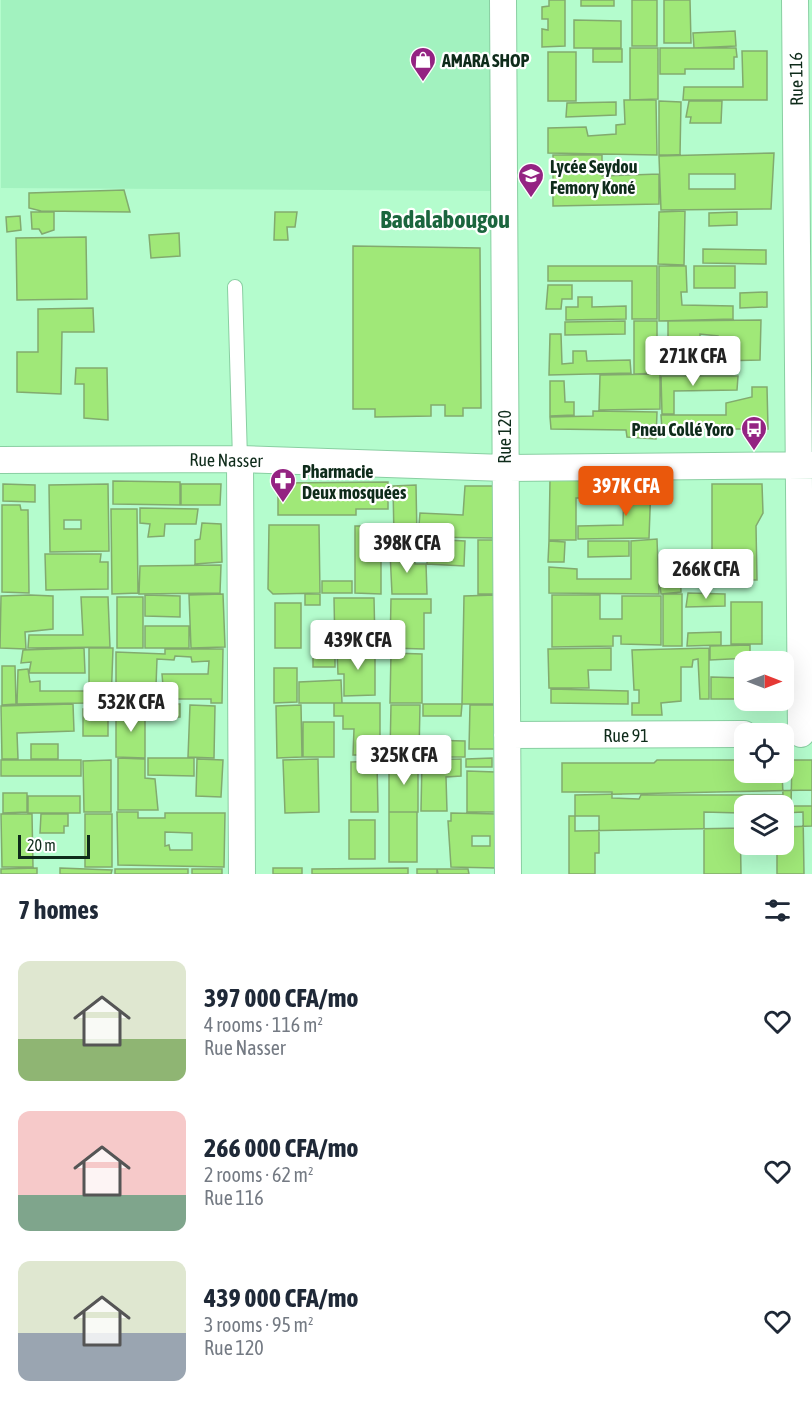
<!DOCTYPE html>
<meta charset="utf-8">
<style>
:root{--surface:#fff;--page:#f2f2f3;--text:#1f2937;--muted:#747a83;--accent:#ea580c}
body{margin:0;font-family:"Asap Condensed",sans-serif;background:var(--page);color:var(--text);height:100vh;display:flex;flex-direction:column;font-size:22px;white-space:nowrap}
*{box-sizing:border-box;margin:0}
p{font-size:20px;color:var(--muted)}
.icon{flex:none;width:33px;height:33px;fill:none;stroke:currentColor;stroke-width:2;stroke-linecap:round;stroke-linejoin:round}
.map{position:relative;height:874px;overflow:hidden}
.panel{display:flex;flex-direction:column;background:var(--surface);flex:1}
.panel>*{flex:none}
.needle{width:39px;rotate:90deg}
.buttons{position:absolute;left:734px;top:651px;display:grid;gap:12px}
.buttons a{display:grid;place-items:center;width:60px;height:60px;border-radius:12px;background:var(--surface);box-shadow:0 6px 24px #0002;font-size:30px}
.scale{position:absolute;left:18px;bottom:15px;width:72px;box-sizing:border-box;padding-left:6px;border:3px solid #0e2b1a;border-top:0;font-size:16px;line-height:21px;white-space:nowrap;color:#0e2b1a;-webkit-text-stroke:4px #fff;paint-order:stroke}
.price{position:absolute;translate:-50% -51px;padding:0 14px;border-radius:6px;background:#fff;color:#222;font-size:20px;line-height:39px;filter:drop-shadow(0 2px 3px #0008)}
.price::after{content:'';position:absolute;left:50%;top:36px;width:18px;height:14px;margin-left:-9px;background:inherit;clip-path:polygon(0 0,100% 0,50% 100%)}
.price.on{background:var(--accent);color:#fff}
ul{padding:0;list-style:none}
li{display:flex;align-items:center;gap:18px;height:150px;padding:0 18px}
li span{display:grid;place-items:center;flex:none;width:168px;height:120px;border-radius:12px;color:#555}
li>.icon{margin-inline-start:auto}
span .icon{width:72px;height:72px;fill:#fffc;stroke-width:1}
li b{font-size:26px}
h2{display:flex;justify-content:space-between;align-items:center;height:72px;padding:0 18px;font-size:26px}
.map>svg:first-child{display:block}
.built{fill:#a2f2bf}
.building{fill:#a0e878;stroke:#82aa6e;stroke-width:1.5;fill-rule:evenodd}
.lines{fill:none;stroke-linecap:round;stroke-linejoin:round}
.lane-casing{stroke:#89cfa2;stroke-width:16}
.street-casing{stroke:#89cfa2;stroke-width:28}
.lane{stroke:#fff;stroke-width:14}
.street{stroke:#fff;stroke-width:26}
.labels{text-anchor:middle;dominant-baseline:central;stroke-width:4.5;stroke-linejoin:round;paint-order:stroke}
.poi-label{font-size:18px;font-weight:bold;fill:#0e2b1a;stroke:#fff;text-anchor:start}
.street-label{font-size:18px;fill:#0e2b1a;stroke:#fff}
.district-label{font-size:24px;font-weight:bold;fill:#1b653e;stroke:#fff}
</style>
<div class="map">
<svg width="812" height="874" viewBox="0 0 812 874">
<rect width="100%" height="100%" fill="#b4fccd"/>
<path class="built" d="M1 0H495L497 191 1 188Z"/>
<path class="building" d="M549 0H565V46L542 47V29L548 30V19H542V7L549 6Z
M581 0H614V6H581Z
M632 0H657V46H632Z
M664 0H690L691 43H664Z
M574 20 621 21V48H574Z
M735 31 736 46 694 48 693 33Z
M630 48H658V99L630 100Z
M660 48H736L737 57H734V69H685V74H660Z
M593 49H622V62H593Z
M742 51H767V100H683L684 87H743Z
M548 52H576V101H548Z
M624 100H656L657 155 548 153V128L586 127 588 136 616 134V125L625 124Z
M659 101 681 102 680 155H659Z
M689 101H722L721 123H690L691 117H686Z
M616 102V115L566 117 567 103Z
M774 153 771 209 661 210 659 156ZM689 174H735V189H689Z
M553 155H602V176L659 174V204L553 206Z
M124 190 130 212 41 211 29 208V193Z
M685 211 684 265 658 264 659 212Z
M31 212H54V230L42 234 39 229H32Z
M275 212H297L295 227H287L288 240H274Z
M737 212V225L709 226V213Z
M20 216 21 230 7 232 6 217Z
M179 233 180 256 151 258 149 235Z
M86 237 87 299 17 300 16 238Z
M353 246 480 248 481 408H463V416H445V405H431V416L375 417V409H353Z
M703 249 766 250V264L703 263Z
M548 266H657V319H632V281H548Z
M659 266H686L687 292H681L682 305 733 306V319L659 321Z
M694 266H735V288H694Z
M548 285H572V299H562L561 309H546Z
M767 292V307L740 308V293Z
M578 297H592V307L626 306V319L566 320V307H578Z
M93 308 94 332H62L61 394 17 392V352H38V309Z
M761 320 760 360 719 361 718 336 700 334V350L708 351 707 374 668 373V321Z
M625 321V334L565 335V322Z
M634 321H657V373L634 374Z
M550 334H561L562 364 573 363V351H586L587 361 630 360 631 373 549 375Z
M76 368H107L108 420 84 418V384H75Z
M660 374V409L599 410 600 375Z
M661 376H738L737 390 674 391V414H662Z
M550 381H564L565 402H574V415L550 416Z
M752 387H767L768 429H662L661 415H726V403L752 397Z
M593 411 657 412 656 439 627 437 626 430 551 429 550 417 593 416Z
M550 480 612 481 613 498H576V540H549Z
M113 481 180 482V505L113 504Z
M388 482V509H356V515H278V483Z
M3 484 35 485V502L3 501Z
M108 484 109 551 50 552 49 485ZM64 520H81V529H64Z
M181 484H221L220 505H181Z
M624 484H651L649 538 578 539V526L623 525Z
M712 484H762L763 513 756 526 757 580H712Z
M416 485 417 538H394L393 486Z
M465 486H495V538L418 537 420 513 463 515Z
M2 505H20L21 510H28L29 593 2 592Z
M140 508 198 509 196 524H165L164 536 148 537 150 524 140 523Z
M111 509H137L138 593 112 594Z
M202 523 221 524 222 562 195 564V540L200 539Z
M269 525H319L320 593 273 594 268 589Z
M355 526H381V594L355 593Z
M428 539 465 541 464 566 427 564Z
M657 539 659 594 549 593V567L577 569V579H631V541Z
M478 540H494V594H478Z
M549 541 565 542 564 562H548Z
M588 541H629V556L588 557Z
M390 552H414L415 564H426L427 594H392Z
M45 554H101L100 562H108V589L46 590Z
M665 564H680L681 592 661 594 659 577H666Z
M221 565 220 593 139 594 140 566Z
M322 581H352V593H322Z
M688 593 725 594V606L686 607Z
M223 594 225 647 191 648 189 595Z
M305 594H320V605H305Z
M663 594H682V646H663Z
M30 595 53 596V629L25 632 26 649 0 648 1 596Z
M145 595 180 596V617L145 616Z
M496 595 495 704H462L464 596Z
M552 595H600V619H622V596H661V645L621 644V636H613V646L552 647Z
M81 597H108L110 647 28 648 29 635H83Z
M117 597H143V648H117Z
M334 598H374L375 644 348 645V648L335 649Z
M391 599H431V613H424V649L390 648Z
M731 602H762V644H731Z
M275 603H301V648H275Z
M145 626H189V648H145Z
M721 632V645L687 646 688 633Z
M750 645V658L710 660V646Z
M84 648 85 673H29L31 662 21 663 23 650Z
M89 648H113L111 703H89Z
M611 648V670H588L589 688H549L548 649Z
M709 648V699H700L698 659 693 660 692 667H681V701L661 703 662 715H632V703H639V690H634L632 650Z
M165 649H223L222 703H211V699H116V652L165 654ZM175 656 191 657 192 662 209 661 208 674H162L163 686H156L157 659 174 660Z
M375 649V695L344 696V674H338L337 650Z
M313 651 335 652V667H313Z
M391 653 422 654V703H390Z
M2 666H15L16 704 2 705Z
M274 668H297V702L274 703Z
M28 669 30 682 40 681V691H86V703L17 704 18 670Z
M711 677 744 678V699H711Z
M341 680 342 703H299V682Z
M551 689 628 691V704L551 703Z
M334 703H380V755H353L354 729H343V716H334Z
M73 704 74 731 17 733 18 759H2L1 706Z
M147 704H180V717L147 718Z
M423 704H462L461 716H423Z
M190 705 215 706 214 758 188 757Z
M301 705 302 757 277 758 276 706Z
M391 705H420L419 754 390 753Z
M470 705H495V749H469Z
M116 708H145V758L116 757Z
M83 709H108V736H83Z
M303 722H334V757H303Z
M425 740 465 741V757H427Z
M31 744H58V759H31Z
M118 758 145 759V778L155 779 158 810H118Z
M148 758H194V776L148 775Z
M492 758V767H466V759Z
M197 759 223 760 221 797 196 796Z
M318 759 319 812 285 813 283 760Z
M461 759V776L446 777 447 811H421L422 760Z
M1 760H81V776H1Z
M111 760V812H84L83 761Z
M657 760H744V772H782L783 795H641L639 799 612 798V792H562V763H654Z
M792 760H812V806H791Z
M377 761 378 812H351V762Z
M389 761H418V812H389Z
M467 771 495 772V812H467Z
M812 790V826L783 827V806H744V828L575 831V795Z
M3 793H27V812L3 813Z
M28 796H80V813H28Z
M117 812H138V818H165V813H225L224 867 118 865ZM165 832 192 833V850H170L169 845 165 846Z
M389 812H417V862H389Z
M704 812 740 813 741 874H704Z
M803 812 804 874H777V844H783V813Z
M451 813 498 814 496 868 451 867 448 821H451ZM472 836H490V846H472Z
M1 814H32L33 867H2Z
M41 814H68V826H64V833H40Z
M85 814H112V867H85Z
M569 816H599V853H595V874H569Z
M349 820H375V859H349Z
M37 868V874H1V869Z
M60 868 112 870 111 874H60Z
M273 868H302V874H273Z
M408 868V874H312V869Z
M115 869H188V874H115Z
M192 869H222V874H192Z
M417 869H437V874H417Z
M437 869H468L469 874H438Z"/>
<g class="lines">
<defs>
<path id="lane" d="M235 287 240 459"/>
<path id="street" d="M503 0 508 874
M795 0 801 734
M240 459 242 874
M0 460 240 459 505 468 812 465
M507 735 744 734"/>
</defs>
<use href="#lane" class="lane-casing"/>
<use href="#street" class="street-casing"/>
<use href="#lane" class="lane"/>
<use href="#street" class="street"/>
</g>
<defs>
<symbol id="shop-pin" viewBox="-11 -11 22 30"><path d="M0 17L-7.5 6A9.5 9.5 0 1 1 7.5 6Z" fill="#942382" stroke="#fff"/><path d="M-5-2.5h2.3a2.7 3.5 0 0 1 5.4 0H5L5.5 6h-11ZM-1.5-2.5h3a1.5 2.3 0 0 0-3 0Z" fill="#fff"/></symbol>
<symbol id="school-pin" viewBox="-11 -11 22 30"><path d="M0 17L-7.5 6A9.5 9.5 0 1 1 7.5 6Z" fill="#942382" stroke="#fff"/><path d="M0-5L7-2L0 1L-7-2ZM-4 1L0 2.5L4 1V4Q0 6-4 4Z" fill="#fff"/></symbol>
<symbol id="bus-pin" viewBox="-11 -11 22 30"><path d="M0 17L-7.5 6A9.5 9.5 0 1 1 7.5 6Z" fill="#942382" stroke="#fff"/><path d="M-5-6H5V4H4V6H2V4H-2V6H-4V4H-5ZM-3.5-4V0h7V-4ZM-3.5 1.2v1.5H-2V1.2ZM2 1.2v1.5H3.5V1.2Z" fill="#fff"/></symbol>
<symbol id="pharmacy-pin" viewBox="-11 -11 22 30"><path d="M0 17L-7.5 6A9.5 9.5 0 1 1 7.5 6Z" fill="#942382" stroke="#fff"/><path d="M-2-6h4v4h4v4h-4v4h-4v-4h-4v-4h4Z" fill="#fff"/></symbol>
</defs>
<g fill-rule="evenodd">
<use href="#shop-pin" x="408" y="45" width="30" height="40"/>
<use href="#school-pin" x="516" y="161" width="30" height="40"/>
<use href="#bus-pin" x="739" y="414" width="30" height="40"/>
<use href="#pharmacy-pin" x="268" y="466" width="30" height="40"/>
</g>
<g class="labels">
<g class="poi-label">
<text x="442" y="60">AMARA SHOP</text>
<text x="550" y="166">Lycée Seydou<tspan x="550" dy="21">Femory Koné</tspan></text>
<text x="734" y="429" text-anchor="end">Pneu Collé Yoro</text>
<text x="302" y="471">Pharmacie<tspan x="302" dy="21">Deux mosquées</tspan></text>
</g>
<g class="street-label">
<text transform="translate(796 79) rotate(-91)">Rue 116</text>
<text transform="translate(504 437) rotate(-90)">Rue 120</text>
<text transform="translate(226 460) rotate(1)">Rue Nasser</text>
<text x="626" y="735">Rue 91</text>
</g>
<g class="district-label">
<text x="445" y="219">Badalabougou</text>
</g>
</g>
</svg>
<div class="buttons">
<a><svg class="needle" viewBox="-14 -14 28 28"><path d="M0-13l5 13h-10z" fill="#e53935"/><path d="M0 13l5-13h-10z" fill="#747a83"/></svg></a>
<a><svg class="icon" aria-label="locate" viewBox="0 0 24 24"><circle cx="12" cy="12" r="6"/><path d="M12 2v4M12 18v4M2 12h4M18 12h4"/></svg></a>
<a><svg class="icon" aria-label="layers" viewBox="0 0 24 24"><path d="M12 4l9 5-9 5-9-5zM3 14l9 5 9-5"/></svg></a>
</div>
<div class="scale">20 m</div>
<b class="price" style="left:693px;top:387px">271K CFA</b>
<b class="price on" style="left:626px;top:517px">397K CFA</b>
<b class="price" style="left:407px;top:574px">398K CFA</b>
<b class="price" style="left:706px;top:600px">266K CFA</b>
<b class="price" style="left:358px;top:671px">439K CFA</b>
<b class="price" style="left:131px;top:733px">532K CFA</b>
<b class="price" style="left:404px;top:786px">325K CFA</b>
</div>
<section class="panel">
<h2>7 homes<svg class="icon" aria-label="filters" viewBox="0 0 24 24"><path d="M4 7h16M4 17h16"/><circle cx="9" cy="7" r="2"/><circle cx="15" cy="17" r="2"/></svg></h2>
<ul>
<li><span style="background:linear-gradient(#dfe7d0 65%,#8fb573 0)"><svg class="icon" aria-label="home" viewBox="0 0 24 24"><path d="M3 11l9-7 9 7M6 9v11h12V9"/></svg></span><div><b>397 000 CFA/mo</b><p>4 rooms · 116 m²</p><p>Rue Nasser</p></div><svg class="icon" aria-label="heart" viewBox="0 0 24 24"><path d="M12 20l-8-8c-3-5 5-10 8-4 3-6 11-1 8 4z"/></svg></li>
<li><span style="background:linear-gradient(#f6c9c9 70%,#7fa58c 0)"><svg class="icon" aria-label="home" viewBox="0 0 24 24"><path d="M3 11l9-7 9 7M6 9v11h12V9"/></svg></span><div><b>266 000 CFA/mo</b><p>2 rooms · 62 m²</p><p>Rue 116</p></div><svg class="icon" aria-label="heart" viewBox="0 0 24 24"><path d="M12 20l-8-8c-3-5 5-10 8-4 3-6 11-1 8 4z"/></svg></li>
<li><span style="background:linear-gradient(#dfe7d0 60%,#9aa5b1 0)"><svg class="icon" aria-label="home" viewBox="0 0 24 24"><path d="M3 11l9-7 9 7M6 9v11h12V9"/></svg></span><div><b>439 000 CFA/mo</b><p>3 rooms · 95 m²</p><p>Rue 120</p></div><svg class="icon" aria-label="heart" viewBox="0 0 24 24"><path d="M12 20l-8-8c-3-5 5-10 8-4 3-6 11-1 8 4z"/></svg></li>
</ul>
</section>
